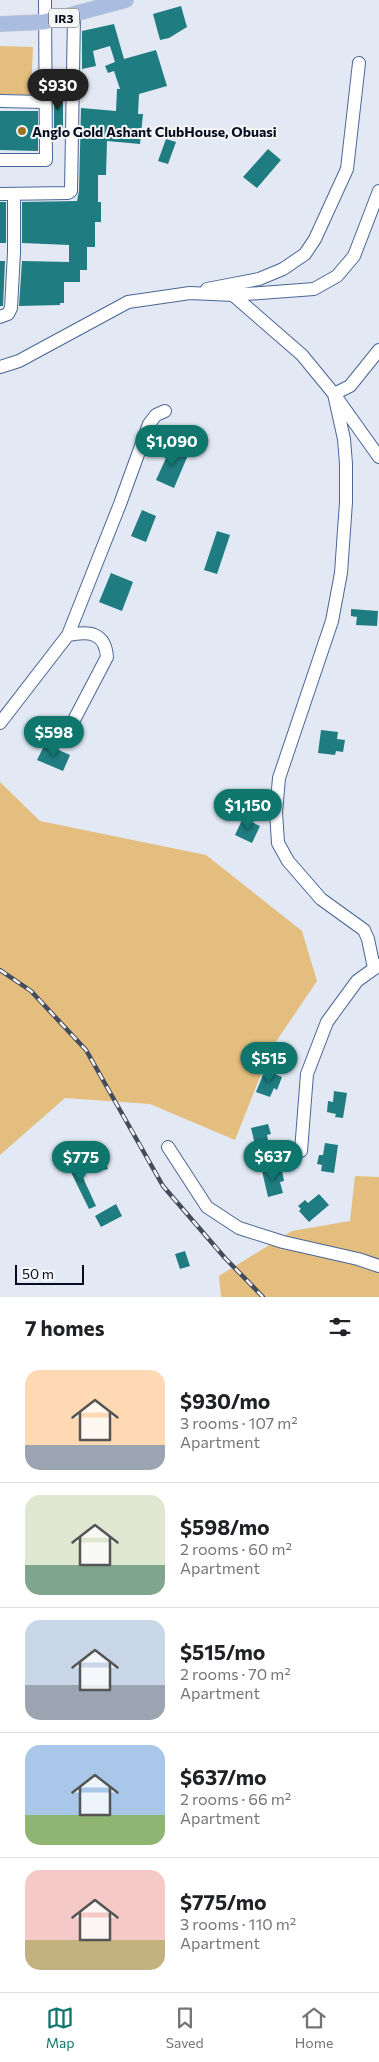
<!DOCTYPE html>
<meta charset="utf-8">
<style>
:root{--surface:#fff;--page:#f2f2f2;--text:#202124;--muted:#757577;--line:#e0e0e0;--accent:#0f766e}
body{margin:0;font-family:Commissioner,sans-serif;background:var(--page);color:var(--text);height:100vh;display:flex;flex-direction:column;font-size:19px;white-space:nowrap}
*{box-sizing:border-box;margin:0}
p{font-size:16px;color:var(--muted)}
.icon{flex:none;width:28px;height:28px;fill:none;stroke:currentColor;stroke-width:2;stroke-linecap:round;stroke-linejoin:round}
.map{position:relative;height:1297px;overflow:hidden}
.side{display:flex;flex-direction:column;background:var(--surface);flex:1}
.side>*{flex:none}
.scale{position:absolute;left:15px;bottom:12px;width:69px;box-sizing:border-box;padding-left:5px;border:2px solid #040d1f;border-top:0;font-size:14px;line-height:18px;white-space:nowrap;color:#040d1f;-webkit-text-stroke:4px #f6f6f6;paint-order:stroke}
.price{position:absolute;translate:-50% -42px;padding:0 11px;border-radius:18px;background:var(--accent);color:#fff;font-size:16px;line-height:32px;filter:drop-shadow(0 1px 2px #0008)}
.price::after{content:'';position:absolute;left:50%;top:30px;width:15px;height:11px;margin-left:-8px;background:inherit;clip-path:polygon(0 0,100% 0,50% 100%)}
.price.current{background:#222;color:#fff}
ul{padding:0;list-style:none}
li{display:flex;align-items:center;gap:15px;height:125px;padding:0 25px}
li+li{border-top:1px solid var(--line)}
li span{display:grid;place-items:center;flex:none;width:140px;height:100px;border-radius:15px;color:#555}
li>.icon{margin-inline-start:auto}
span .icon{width:60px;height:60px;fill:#fffc;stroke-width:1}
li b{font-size:21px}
h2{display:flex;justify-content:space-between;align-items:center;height:60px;padding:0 25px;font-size:21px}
.tab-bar{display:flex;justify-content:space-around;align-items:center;height:70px;border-top:1px solid var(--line);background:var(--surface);font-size:14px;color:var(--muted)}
.tab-bar a{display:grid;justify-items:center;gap:2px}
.tab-bar .current{color:var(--accent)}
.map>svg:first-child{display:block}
.green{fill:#e4be7e}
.building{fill:#1f7c80}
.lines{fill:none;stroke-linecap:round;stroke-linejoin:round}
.minor-casing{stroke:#4a6696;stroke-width:14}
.major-casing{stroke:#c3c5c9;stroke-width:16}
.minor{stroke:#fff;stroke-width:12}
.major{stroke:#a8bde0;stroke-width:15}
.rail-casing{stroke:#434c5c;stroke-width:4.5}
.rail{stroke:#f6f6f6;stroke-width:2.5;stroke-dasharray:8;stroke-linecap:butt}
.poi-dot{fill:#9d7321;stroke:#f6f6f6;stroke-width:2}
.labels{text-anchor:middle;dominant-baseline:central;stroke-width:4;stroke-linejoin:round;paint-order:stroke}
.shield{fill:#f6f6f6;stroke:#4d5360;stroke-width:1}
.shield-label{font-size:12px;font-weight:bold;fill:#040d1f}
.poi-label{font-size:14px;font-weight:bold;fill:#040d1f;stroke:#f6f6f6;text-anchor:start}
</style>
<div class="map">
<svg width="379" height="1297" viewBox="0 0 379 1297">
<rect width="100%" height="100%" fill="#e2e9f4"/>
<path class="green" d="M0 46 33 47 31 95 0 94Z
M0 782 40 821 206 855 302 931 317 981 271 1049 235 1140 150 1104 65 1098 0 1155Z
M355 1176 379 1177V1297H221L219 1276 292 1231 350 1221Z"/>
<path class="building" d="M181 6 187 27 169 38 160 40 153 14Z
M114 24 124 59 156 50 167 86 139 94 138 114H143L140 144 107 141 106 175H98V202H101V222H95V247H87V270H80V282H64V303H60V305L19 306 22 261 69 262V245L22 243V202L77 201 79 191 81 108 116 111 117 89H120L114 71 108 73 105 66 115 62 110 46 93 51 96 66 82 69V31Z
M54 94H63V128H54Z
M0 111H38V151L0 150Z
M166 139 176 142 168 164 158 161Z
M268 149 281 160 257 188 243 177Z
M0 202H6V243H0Z
M0 261H5L3 306H0Z
M165 446 188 455 174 488 156 480 166 458 161 456Z
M142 510 156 516 146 542 131 536Z
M217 531 230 535 217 574 204 570Z
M111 573 133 582 122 611 99 602Z
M351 609 378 611 377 626 356 625 357 617 351 616Z
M321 730 338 732 337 739 345 740 343 752 336 751 335 755 318 753Z
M45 744 70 755 63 771 37 760Z
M243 818 260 826 252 843 235 835Z
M265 1070 282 1077 277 1090 274 1088 270 1097 256 1092Z
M334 1091 347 1093 343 1118 335 1117 336 1114 327 1112 328 1101 333 1102Z
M268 1124 271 1134 267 1135 270 1150 257 1153 251 1128Z
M325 1143 338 1145 334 1173 321 1171 322 1165 317 1164 319 1155H323Z
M101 1147 108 1169 99 1171 93 1150Z
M74 1158 96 1206 89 1209 66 1162Z
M276 1168 277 1171 282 1170 284 1181 280 1182 283 1193 268 1197 262 1171Z
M319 1194 329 1205 309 1222 299 1211 301 1209 298 1206 305 1200 308 1203Z
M116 1204 122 1216 101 1227 95 1216Z
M185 1251 190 1266 180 1269 175 1254Z"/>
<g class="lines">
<defs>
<path id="minor" d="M0 101 45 102
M0 160H46L45 0
M0 194 68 193 71 191 74 15
M207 289 259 279 283 269 305 254 315 239 347 169 359 63
M233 295 302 355 334 394 379 457
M0 317 8 314 11 308 14 252V195
M0 367 19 361 128 302 190 293 233 295 314 289 337 276 354 256 379 191
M0 723 68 635 120 504 149 424 156 415 165 411
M63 741 107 657C105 632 89 631 68 635
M374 968 368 939 364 930 321 899 288 861 278 843 276 812 279 778 332 621 341 573 346 502V464L344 439 334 394 350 386 379 350
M168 1147 207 1207 239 1228 283 1242 358 1259 379 1266
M301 1151 307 1074 327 1022 357 981 379 965"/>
<path id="major" d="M0 24 44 22 126 0"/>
</defs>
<use href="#minor" class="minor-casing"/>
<use href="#major" class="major-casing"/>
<use href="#minor" class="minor"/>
<use href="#major" class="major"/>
<defs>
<path id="rail" d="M0 970 31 991 86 1050 163 1186 225 1258 263 1297"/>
</defs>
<use href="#rail" class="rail-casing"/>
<use href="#rail" class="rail"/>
</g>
<circle class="poi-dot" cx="22" cy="131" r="5"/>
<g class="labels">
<rect class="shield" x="49" y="8.5" width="30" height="19" rx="4"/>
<g class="shield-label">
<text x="64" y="18">IR3</text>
</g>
<g class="poi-label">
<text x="32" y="131">Anglo Gold Ashant ClubHouse, Obuasi</text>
</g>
</g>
</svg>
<div class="scale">50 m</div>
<b class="price current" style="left:58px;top:111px">$930</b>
<b class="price" style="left:172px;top:467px">$1,090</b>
<b class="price" style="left:54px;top:758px">$598</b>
<b class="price" style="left:248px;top:831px">$1,150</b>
<b class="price" style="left:269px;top:1084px">$515</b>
<b class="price" style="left:273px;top:1182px">$637</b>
<b class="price" style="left:81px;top:1183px">$775</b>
</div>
<section class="side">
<h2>7 homes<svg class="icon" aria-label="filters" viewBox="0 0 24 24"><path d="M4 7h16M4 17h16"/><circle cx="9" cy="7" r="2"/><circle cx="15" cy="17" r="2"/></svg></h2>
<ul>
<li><span style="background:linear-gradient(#ffd9b3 75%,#9aa5b1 0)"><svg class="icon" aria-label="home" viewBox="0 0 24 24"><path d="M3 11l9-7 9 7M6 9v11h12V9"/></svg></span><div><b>$930/mo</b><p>3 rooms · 107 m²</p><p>Apartment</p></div></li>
<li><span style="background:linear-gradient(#dfe7d0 70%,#7fa58c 0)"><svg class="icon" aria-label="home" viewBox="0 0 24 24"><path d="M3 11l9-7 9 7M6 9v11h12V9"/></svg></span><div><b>$598/mo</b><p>2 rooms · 60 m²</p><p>Apartment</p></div></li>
<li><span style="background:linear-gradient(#c9d6e8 65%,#9aa5b1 0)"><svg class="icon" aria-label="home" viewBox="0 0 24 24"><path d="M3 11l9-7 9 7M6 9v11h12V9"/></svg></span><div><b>$515/mo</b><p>2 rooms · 70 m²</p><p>Apartment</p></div></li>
<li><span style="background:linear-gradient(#a9c7e8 70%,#8fb573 0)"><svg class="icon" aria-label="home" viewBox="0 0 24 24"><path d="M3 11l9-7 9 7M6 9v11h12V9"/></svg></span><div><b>$637/mo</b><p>2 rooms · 66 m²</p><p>Apartment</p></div></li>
<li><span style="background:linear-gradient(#f6c9c9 70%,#c2b280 0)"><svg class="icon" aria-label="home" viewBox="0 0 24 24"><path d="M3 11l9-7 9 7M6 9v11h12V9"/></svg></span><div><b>$775/mo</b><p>3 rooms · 110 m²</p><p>Apartment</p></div></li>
</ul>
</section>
<nav class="tab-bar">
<a class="current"><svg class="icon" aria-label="map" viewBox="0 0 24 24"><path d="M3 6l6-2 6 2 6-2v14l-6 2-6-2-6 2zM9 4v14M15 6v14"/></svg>Map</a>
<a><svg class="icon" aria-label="saved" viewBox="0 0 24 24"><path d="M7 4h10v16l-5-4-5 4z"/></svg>Saved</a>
<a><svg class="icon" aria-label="home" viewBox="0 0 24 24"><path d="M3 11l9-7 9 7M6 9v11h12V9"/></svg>Home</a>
</nav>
